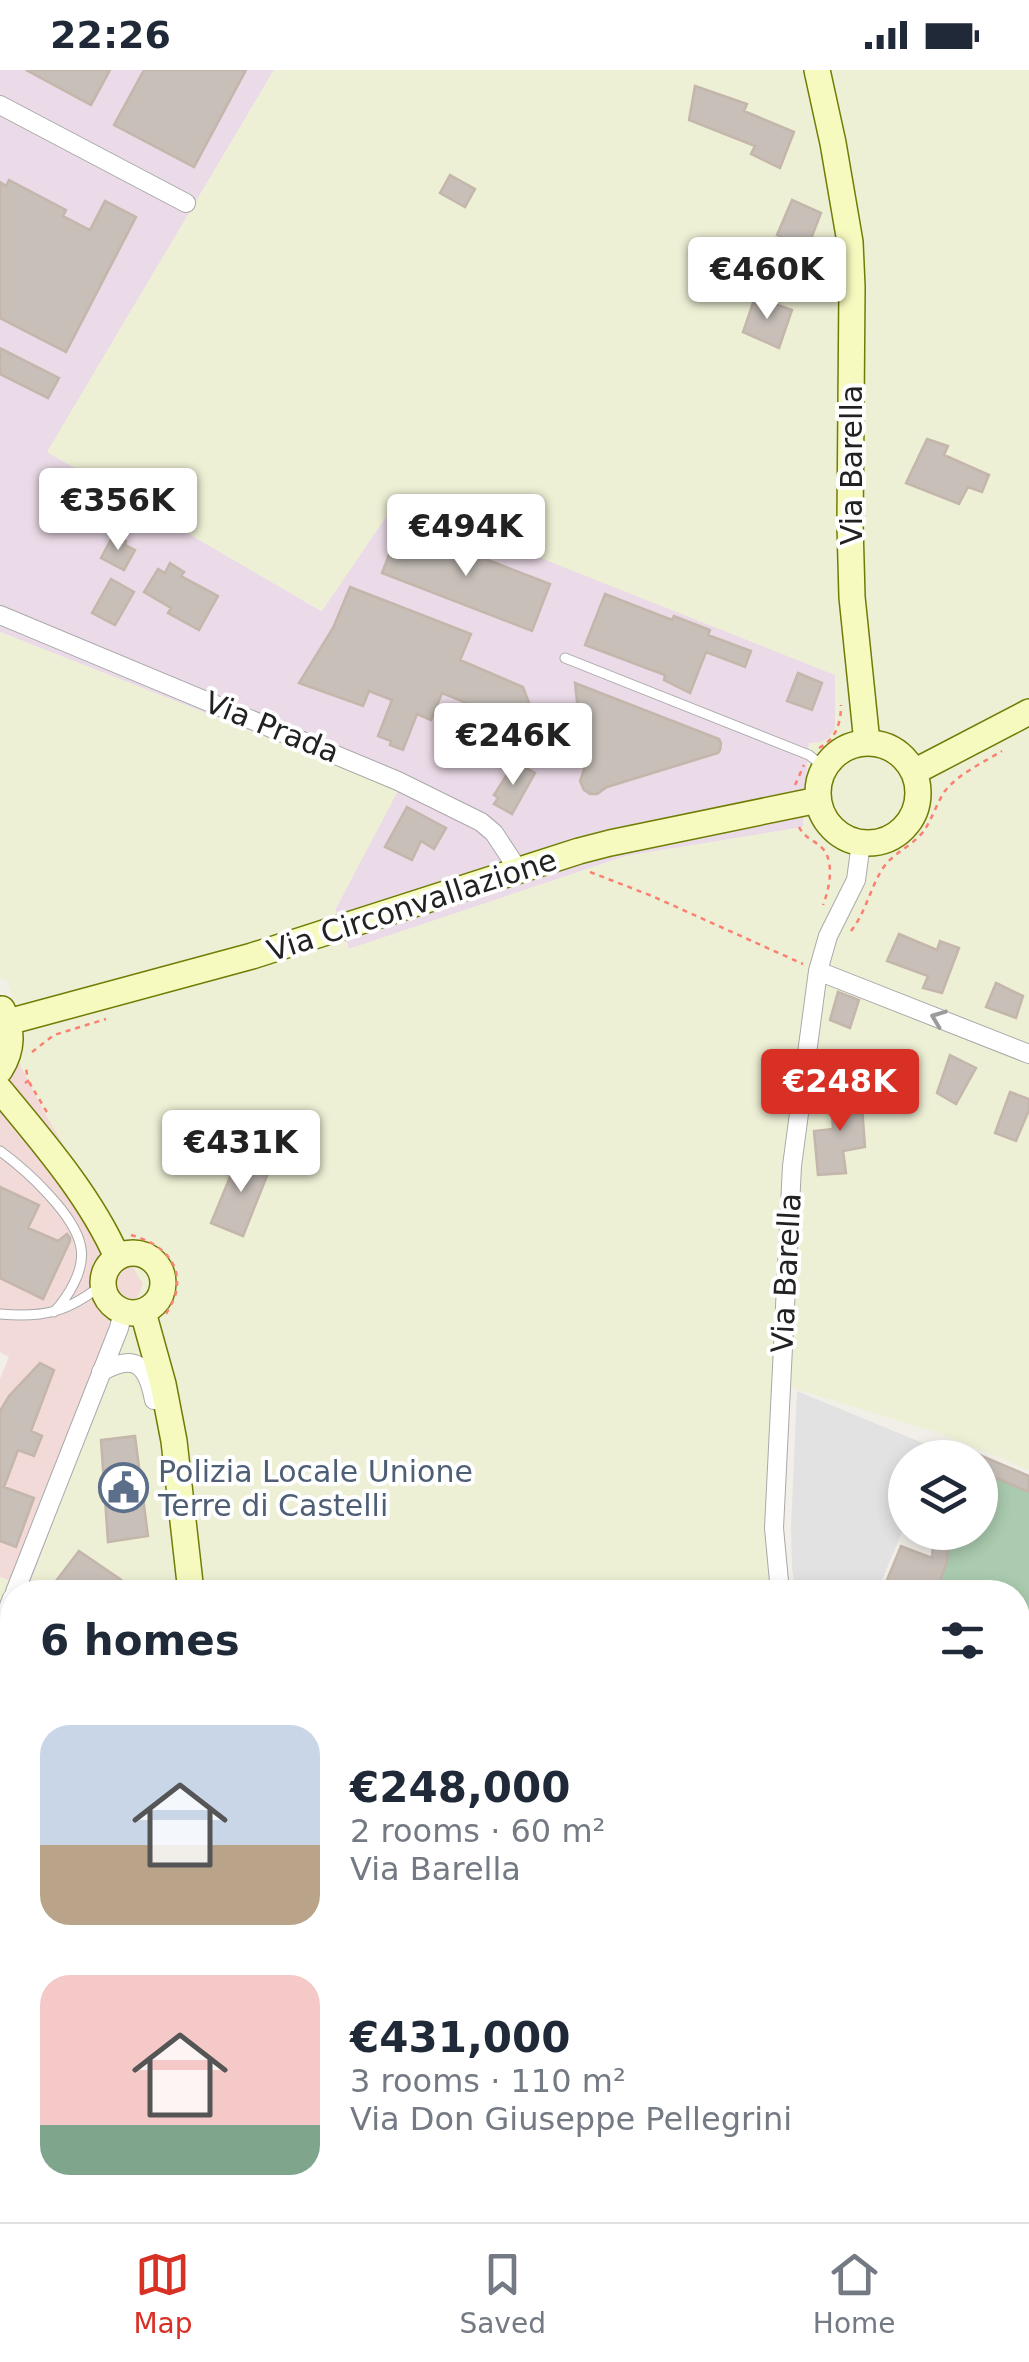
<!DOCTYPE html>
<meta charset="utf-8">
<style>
:root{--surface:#fff;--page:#f2f2f3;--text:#1f2937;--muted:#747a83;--line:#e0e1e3;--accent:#d93025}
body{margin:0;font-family:"DejaVu Sans",sans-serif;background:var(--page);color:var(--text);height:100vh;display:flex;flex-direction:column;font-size:38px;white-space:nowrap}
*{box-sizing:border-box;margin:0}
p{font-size:32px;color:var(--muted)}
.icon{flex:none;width:55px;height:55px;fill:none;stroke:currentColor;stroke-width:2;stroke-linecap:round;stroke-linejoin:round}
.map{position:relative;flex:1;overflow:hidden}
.side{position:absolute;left:0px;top:1510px;width:1030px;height:642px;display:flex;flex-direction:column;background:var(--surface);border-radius:40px 40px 0 0;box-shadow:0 5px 15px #0003}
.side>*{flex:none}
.buttons{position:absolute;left:888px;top:1370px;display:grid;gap:20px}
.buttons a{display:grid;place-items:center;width:110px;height:110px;border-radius:50%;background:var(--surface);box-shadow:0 5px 15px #0003;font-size:50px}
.price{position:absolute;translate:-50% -85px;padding:0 22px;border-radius:10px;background:#fff;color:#222;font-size:32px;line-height:65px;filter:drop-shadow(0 2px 5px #0008)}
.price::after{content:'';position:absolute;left:50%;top:60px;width:30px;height:22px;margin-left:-15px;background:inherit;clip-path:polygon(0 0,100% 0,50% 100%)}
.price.active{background:var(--accent);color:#fff}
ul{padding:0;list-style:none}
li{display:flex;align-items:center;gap:30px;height:250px;padding:0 40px}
li span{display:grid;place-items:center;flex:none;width:280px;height:200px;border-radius:30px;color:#555}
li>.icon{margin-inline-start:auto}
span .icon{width:120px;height:120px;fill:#fffc;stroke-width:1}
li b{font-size:42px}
h2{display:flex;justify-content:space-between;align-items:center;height:120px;padding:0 40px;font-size:42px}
.status{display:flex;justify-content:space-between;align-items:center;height:70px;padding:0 50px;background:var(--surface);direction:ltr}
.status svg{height:28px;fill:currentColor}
.tabs{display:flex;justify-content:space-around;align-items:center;height:140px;border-top:2px solid var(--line);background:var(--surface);font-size:28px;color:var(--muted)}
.tabs a{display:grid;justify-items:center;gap:5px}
.tabs .active{color:var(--accent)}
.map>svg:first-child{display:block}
.residential{fill:#e0dfdf}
.commercial{fill:#f2dad9}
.industrial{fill:#ebdbe8}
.farmland{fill:#eef0d5}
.grass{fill:#cdebb0}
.cemetery{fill:#aacbaf}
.park{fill:#c8facc}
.pitch{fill:#88e0be}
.parking{fill:#e2e2e2}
.building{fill:#c7bfb8;stroke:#c4b6ab;stroke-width:2.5}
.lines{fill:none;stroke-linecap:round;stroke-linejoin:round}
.lane-casing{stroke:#a9a9a9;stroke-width:11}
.street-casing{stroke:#a9a9a9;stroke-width:20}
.secondary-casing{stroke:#707d05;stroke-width:28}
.path{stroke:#fa8072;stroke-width:2.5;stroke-dasharray:5 5;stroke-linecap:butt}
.lane{stroke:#fff;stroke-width:9}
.street{stroke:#fff;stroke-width:18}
.secondary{stroke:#f7fabf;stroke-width:25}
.oneway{stroke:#9c9c9c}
.labels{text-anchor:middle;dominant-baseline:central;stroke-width:8;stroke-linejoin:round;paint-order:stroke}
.street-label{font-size:30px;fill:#222;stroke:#fff}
.service-label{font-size:30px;fill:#4e5e75;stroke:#fff;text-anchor:start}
</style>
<div class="status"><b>22:26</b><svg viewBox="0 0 49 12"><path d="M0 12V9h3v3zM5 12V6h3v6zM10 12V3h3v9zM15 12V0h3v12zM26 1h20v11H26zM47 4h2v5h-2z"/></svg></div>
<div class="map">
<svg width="1029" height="2152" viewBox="0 0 1029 2152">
<rect width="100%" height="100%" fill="#f2efe9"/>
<path class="residential" d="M1029 2074V2152H188L195 2140H1018V2080L1022 2081Z"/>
<path class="commercial" d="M19 992 40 1034 143 1214 28 1519 0 1507V1309L9 1287 0 1282V997Z"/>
<path class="industrial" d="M0 0H274L48 381 321 541 397 430 836 605 835 657 829 668 821 672 809 674 803 757 626 786 349 879 335 840 398 719 0 562Z"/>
<path class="farmland" d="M274 0H1029V1400L939 1363 773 1312 765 1448 772 1522H435L421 1518 419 1522H12V1665L0 1659V1507L29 1518 143 1214 40 1034 19 992 20 951 7 911 0 908V562L399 719 335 840 349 879 626 786 803 757 809 673 821 672 829 668 835 657V605L397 431 322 541 47 382Z
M1018 1716 1029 1721V2074L1022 2082 1018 2080Z"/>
<path class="grass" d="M12 2080V2140H195L188 2152H0V2105Z"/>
<path class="cemetery" d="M949 1372 1029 1406V1705L1018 1700V1522L883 1521 901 1476 932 1488 934 1463 980 1462V1388L943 1387Z"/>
<path class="park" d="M0 1659 12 1665V2009L0 2003Z"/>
<path class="pitch" d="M10 1758 12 1759V1866L0 1860V1780Z"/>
<path class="parking" d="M797 1321 937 1379 933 1387 905 1388V1455L877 1522H796L792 1499 791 1457Z"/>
<path class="building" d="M26 0H110L91 35Z
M144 0H246L194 97 114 55Z
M695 16 747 34 744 41 794 62 780 98 751 84 755 76 689 50Z
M450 105 475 119 465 137 440 123Z
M9 110 66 140 63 146 90 160 105 131 136 147 66 282 0 248V112L6 116Z
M792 130 821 143 807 179 777 165Z
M755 227 792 240 779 278 743 262Z
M0 278 59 308 48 328 0 304Z
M927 369 948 376 944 385 989 405 982 422 968 417 959 434 906 413Z
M400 456 550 514 532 561 382 503Z
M114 464 126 471 125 475 135 480 124 500 101 488Z
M170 493 184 502 181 506 218 526 199 560 168 543 171 538 144 522 158 499 165 503Z
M111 509 134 522 115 555 92 543Z
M350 517 471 564 460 590 523 617 531 638 524 656 442 623 431 650 417 644 403 680 390 675 391 671 378 666 392 630 369 621 363 636 299 613 333 558Z
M605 524 672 550 674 546 710 560 708 565 751 581 745 597 706 582 690 623 664 610 665 605 585 575Z
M798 603 822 613 812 640 787 631Z
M575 613 719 669 721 673 720 680 718 683 607 717 597 724H590L584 720 580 711 584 700 583 694 586 693 582 679Z
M515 692 535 703 512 744 494 734 498 728 494 725Z
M407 737 446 758 434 779 421 771 412 790 385 777Z
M899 864 937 880 940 871 959 878 942 923 923 918 928 906 887 891Z
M996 913 1023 926 1016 948 986 937Z
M838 922 859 930 850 958 830 950Z
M950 985 976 998 956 1034 937 1023Z
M1010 1022 1029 1029V1040L1016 1071 995 1063Z
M861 1023 865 1077 843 1081 846 1103 818 1105 814 1061 833 1059 831 1026Z
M240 1083 271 1096 243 1166 211 1153Z
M0 1117 39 1135 28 1158 58 1171 67 1164 70 1168V1171L43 1229 0 1208Z
M40 1293 54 1300 31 1361 42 1366 34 1386 18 1380 4 1417 34 1428 16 1477 0 1471V1341L9 1326Z
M135 1366 148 1466 108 1472 101 1370Z
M949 1372 1029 1406V1422L980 1401V1388H943Z
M934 1462H949L947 1492 936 1522H882L901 1476 932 1488Z
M79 1481 139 1522H71L56 1511Z"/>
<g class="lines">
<defs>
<path id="lane" d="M565 588 809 685 825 698
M0 1081C26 1100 76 1145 81 1178 85 1200 68 1227 54 1242
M0 1244C44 1248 68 1242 103 1214"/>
<path id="street" d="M0 35 186 133
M0 545 398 711 481 752 494 763 519 801
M818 901 1029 984
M101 1302C135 1283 147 1294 154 1330
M15 1522 119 1258 123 1242
M780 1522 774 1458 792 1096 818 901 828 866 856 810 861 773
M0 1560 12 1528
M0 1668 12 1674
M0 2008 12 2017
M0 2076 12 2048
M558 2152 565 2140
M682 2152 689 2140
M816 2152 823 2140"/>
<path id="secondary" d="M817 0 833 73 850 172 852 217 850 455 852 527 867 673
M818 723a50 50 0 1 1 100 0a50 50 0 1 1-100 0Z
M914 702 1029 642
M8 952 252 886 579 781 610 773 818 730
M0 1000C13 979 13 961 2 939
M0 1020C43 1072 90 1126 117 1187
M103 1213a30 30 0 1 1 60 0a30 30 0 1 1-60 0Z
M143 1242 163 1314 174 1371 191 1522
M289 2140 295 2152"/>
</defs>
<use href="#lane" class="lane-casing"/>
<use href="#street" class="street-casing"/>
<use href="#secondary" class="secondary-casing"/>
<path class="path" d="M819 678C836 669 841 653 841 635
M795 715 804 695
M799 757C805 769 815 770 823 779 835 793 829 820 823 835
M590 802 652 826 803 894
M851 861C866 842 870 818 883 798 893 783 911 777 923 762 932 750 936 734 945 721 958 704 984 692 1002 681
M32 982 54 965 106 949
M29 1012 48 1044
M25 1013 28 1011 26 998
M131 1165C157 1172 183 1190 176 1222 175 1229 169 1238 166 1244
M1018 1705 1029 1710"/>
<use href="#lane" class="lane"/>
<use href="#street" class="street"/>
<use href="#secondary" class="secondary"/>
</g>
<defs><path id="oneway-chevron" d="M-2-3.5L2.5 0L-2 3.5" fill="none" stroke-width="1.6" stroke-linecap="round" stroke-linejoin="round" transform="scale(2.5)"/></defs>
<use class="oneway" href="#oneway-chevron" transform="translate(938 948) rotate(-159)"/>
<defs>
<symbol id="civic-ring" viewBox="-11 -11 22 22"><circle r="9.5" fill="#fff" stroke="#5c6f8a" stroke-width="1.5"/><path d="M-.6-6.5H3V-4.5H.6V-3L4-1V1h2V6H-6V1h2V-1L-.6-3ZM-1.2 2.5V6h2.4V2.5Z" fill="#5c6f8a"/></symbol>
</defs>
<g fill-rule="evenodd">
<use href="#civic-ring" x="96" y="1390" width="55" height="55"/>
</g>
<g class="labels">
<g class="street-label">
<text transform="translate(851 395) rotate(-90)">Via Barella</text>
<text transform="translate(272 657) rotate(22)">Via Prada</text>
<text transform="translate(412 835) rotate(-18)">Via Circonvallazione</text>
<text transform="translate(786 1203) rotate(-87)">Via Barella</text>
</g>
<g class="service-label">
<text x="158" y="1401">Polizia Locale Unione<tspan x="158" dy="34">Terre di Castelli</tspan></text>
</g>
</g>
</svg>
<div class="buttons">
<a><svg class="icon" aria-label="layers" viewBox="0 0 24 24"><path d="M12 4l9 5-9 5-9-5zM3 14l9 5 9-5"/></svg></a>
</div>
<b class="price" style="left:767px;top:252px">€460K</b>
<b class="price" style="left:118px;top:483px">€356K</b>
<b class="price" style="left:466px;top:509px">€494K</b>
<b class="price" style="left:513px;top:718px">€246K</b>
<b class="price active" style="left:840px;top:1064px">€248K</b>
<b class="price" style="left:241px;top:1125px">€431K</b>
<section class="side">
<h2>6 homes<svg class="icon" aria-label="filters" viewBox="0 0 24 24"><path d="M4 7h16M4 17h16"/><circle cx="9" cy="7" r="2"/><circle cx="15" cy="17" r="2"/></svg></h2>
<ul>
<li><span style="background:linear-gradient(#c9d6e8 60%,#b9a48a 0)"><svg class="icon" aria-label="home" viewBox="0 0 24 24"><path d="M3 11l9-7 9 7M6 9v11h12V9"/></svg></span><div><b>€248,000</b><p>2 rooms · 60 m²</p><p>Via Barella</p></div></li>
<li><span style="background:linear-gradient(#f6c9c9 75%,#7fa58c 0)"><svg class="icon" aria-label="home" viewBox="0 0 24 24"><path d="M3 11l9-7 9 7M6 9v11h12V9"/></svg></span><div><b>€431,000</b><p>3 rooms · 110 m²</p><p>Via Don Giuseppe Pellegrini</p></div></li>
</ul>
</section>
</div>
<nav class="tabs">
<a class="active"><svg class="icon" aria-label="map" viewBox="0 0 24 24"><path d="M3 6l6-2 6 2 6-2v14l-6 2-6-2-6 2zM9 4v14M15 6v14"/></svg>Map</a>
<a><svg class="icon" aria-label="saved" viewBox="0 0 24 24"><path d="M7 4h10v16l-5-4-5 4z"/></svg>Saved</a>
<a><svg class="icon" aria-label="home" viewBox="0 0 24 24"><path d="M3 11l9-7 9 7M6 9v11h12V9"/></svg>Home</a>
</nav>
